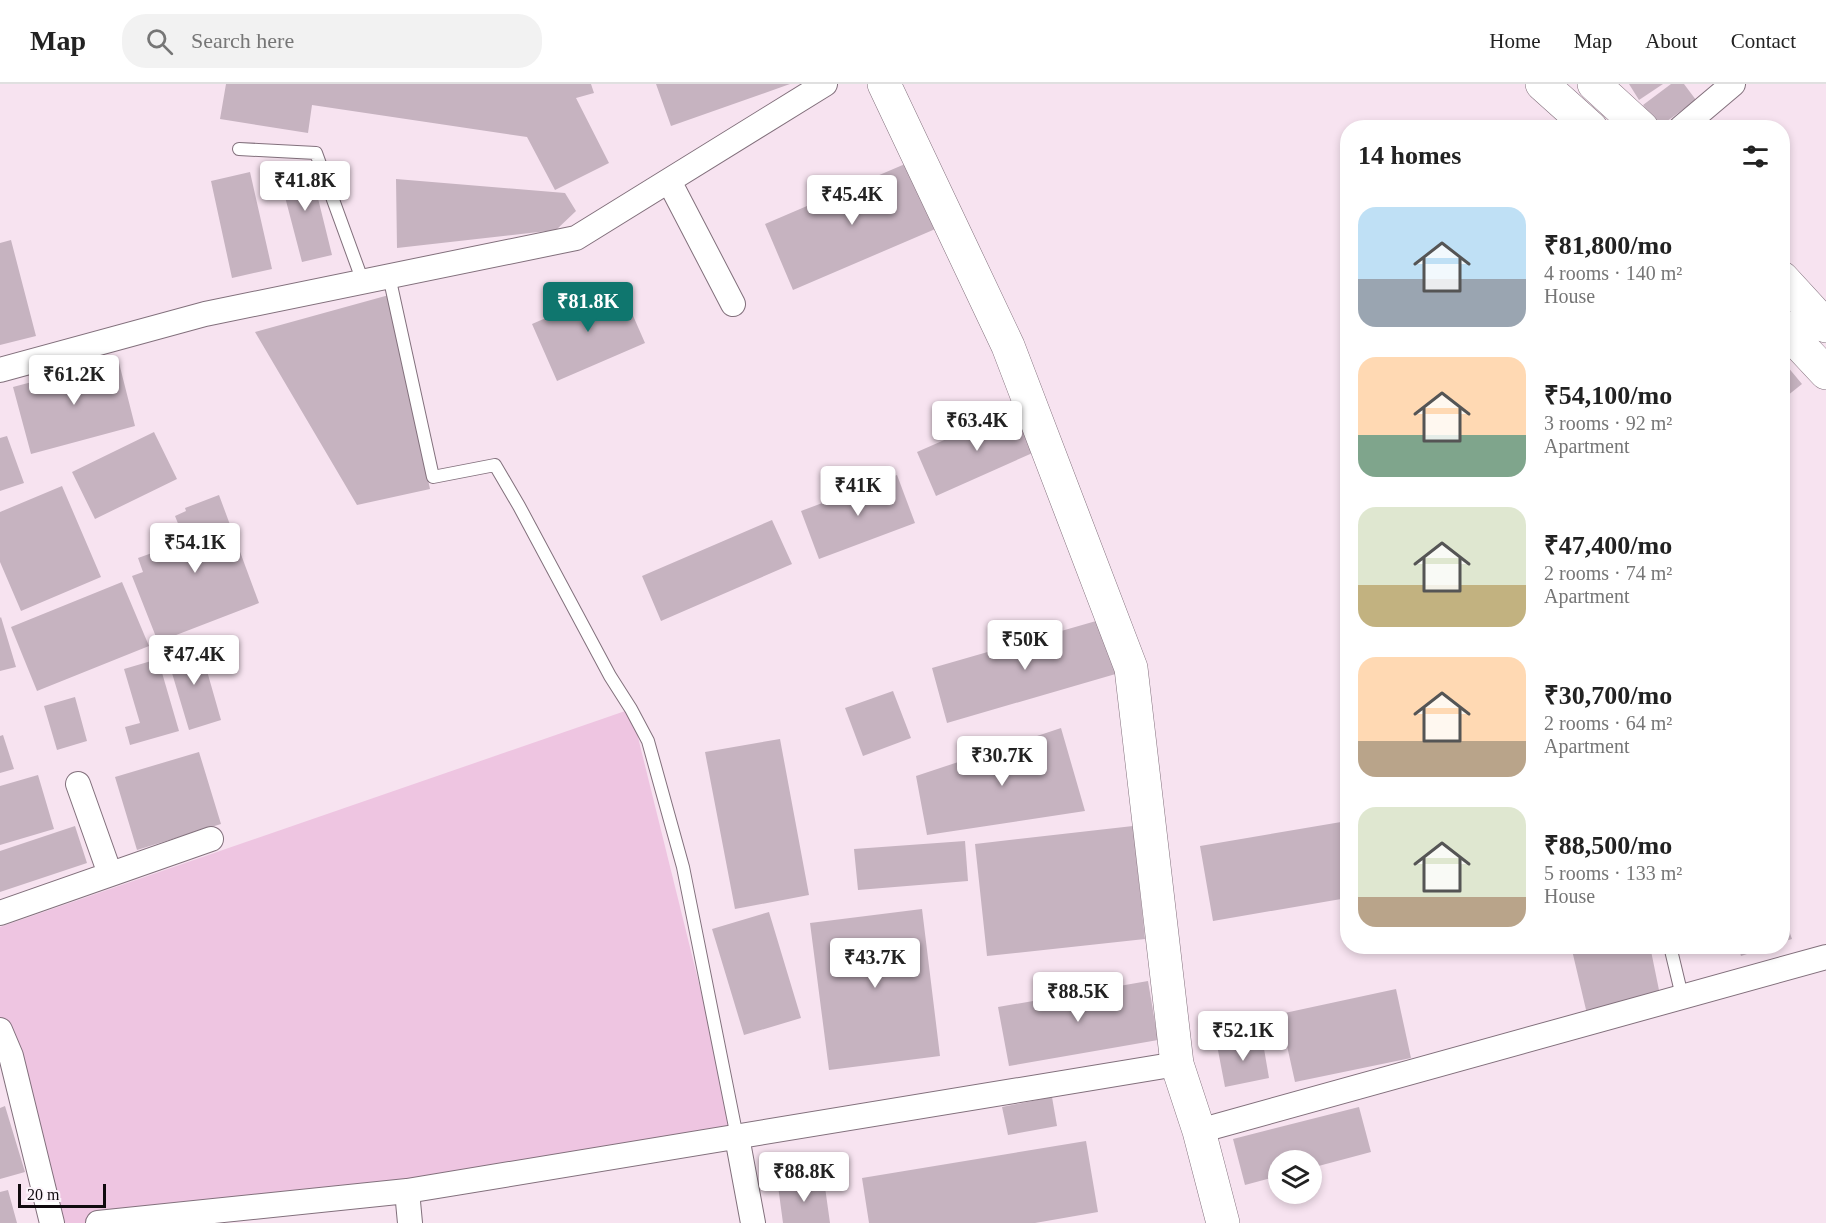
<!DOCTYPE html>
<meta charset="utf-8">
<style>
:root{--surface:#fff;--page:#f2f2f2;--text:#222;--muted:#767676;--line:#e0e0e0;--accent:#0f766e}
body{margin:0;font-family:"Times New Roman",serif;background:var(--page);color:var(--text);height:100vh;display:flex;flex-direction:column;font-size:22px;white-space:nowrap}
*{box-sizing:border-box;margin:0}
p{font-size:20px;color:var(--muted)}
.icon{flex:none;width:33px;height:33px;fill:none;stroke:currentColor;stroke-width:2;stroke-linecap:round;stroke-linejoin:round}
.map{position:relative;flex:1;overflow:hidden}
.details{position:absolute;left:1340px;top:36px;width:450px;height:834px;display:flex;flex-direction:column;background:var(--surface);border-radius:24px;box-shadow:0 3px 9px #0003}
.details>*{flex:none}
.controls{position:absolute;left:1268px;top:1066px;display:grid;gap:12px}
.controls a{display:grid;place-items:center;width:54px;height:54px;border-radius:50%;background:var(--surface);box-shadow:0 3px 9px #0003;font-size:30px}
.scale{position:absolute;left:18px;bottom:15px;width:88px;box-sizing:border-box;padding-left:6px;border:3px solid #100a0e;border-top:0;font-size:16px;line-height:21px;white-space:nowrap;color:#100a0e;-webkit-text-stroke:4px #fcf4fa;paint-order:stroke}
.price{position:absolute;translate:-50% -51px;padding:0 14px;border-radius:6px;background:#fff;color:#222;font-size:20px;line-height:39px;filter:drop-shadow(0 2px 3px #0008)}
.price::after{content:'';position:absolute;left:50%;top:36px;width:18px;height:14px;margin-left:-9px;background:inherit;clip-path:polygon(0 0,100% 0,50% 100%)}
.price.current{background:var(--accent);color:#fff}
ul{padding:0;list-style:none}
li{display:flex;align-items:center;gap:18px;height:150px;padding:0 18px}
li span{display:grid;place-items:center;flex:none;width:168px;height:120px;border-radius:18px;color:#555}
li>.icon{margin-inline-start:auto}
span .icon{width:72px;height:72px;fill:#fffc;stroke-width:1}
li b{font-size:26px}
h2{display:flex;justify-content:space-between;align-items:center;height:72px;padding:0 18px;font-size:26px}
header{display:flex;align-items:center;gap:36px;box-sizing:border-box;height:84px;padding:0 30px;background:var(--surface);border-bottom:2px solid var(--line)}
header strong{font-size:28px}
nav{display:flex;gap:33px;margin-inline-start:auto;font-size:21px}
.search{width:420px;height:54px;background:var(--page);display:flex;align-items:center;gap:15px;box-sizing:border-box;padding:0 21px;border-radius:24px;color:var(--muted);font-size:22px}
.map>svg:first-child{display:block}
.green{fill:#eec5e1}
.building{fill:#c6b3c0}
.lines{fill:none;stroke-linecap:round;stroke-linejoin:round}
.lane-casing{stroke:#82707c;stroke-width:14}
.street-casing{stroke:#82707c;stroke-width:26}
.secondary-casing{stroke:#82707c;stroke-width:34}
.lane{stroke:#fff;stroke-width:12}
.street{stroke:#fff;stroke-width:24}
.secondary{stroke:#fff;stroke-width:33}
</style>
<header>
<strong>Map</strong>
<div class="search"><svg class="icon" aria-label="search" viewBox="0 0 24 24"><circle cx="10" cy="10" r="6"/><path d="M15 15l6 6"/></svg>Search here</div>
<nav><a>Home</a><a>Map</a><a>About</a><a>Contact</a></nav>
</header>
<div class="map">
<svg width="1826" height="1139" viewBox="0 0 1826 1139">
<rect width="100%" height="100%" fill="#f7e3f0"/>
<path class="green" d="M631 625 737 1053 88 1139H52L0 976V843Z"/>
<path class="building" d="M226 0H591L594 9 576 14 609 79 555 106 527 53 312 21 308 49 220 35Z
M656 0H790L671 42Z
M1629 0H1663L1639 16Z
M1671 0H1684L1696 16 1659 43 1643 21Z
M912 77 940 143 793 206 765 140Z
M309 78 332 171 302 178 278 86Z
M250 88 272 185 232 194 211 97Z
M396 95 565 109 576 127 556 146 397 164Z
M11 156 36 252 0 261V159Z
M620 202 645 259 557 297 532 240Z
M389 211 430 405 357 421 255 248Z
M118 275 135 342 31 370 13 303Z
M1782 276 1802 300 1782 316Z
M1017 324 1037 367 936 412 917 368Z
M154 348 177 395 95 435 72 388Z
M7 352 24 399 0 407V354Z
M897 391 915 439 819 475 801 427Z
M62 402 101 493 21 527 0 478V428Z
M219 411 259 519 158 558 132 492 143 488 138 474 166 464 162 455 181 447 175 432 186 427 185 424Z
M772 436 792 480 661 537 642 492Z
M122 498 149 562 37 607 11 543Z
M1 533 16 583 0 587V534Z
M1103 535 1119 589 947 639 932 584Z
M199 559 221 636 189 646 166 569Z
M158 575 179 647 130 661 125 643 140 639 124 585Z
M893 607 911 654 863 672 845 624Z
M75 613 87 657 57 666 44 622Z
M1061 644 1085 727 927 751 916 692Z
M3 651 14 685 0 689V652Z
M780 655 809 811 735 825 705 668Z
M199 668 221 740 137 766 115 693Z
M38 691 54 745 0 761V702Z
M1347 737V814L1213 837 1200 762Z
M75 742 87 779 0 808V767Z
M1133 742 1145 855 987 872 975 760Z
M965 757 968 797 858 806 854 765Z
M922 825 940 972 829 986 810 839Z
M1782 826 1792 855 1782 858Z
M769 828 801 934 744 951 712 845Z
M1571 862H1650L1660 911 1587 930Z
M1738 862H1768V863L1741 872Z
M1148 897 1158 956 1009 982 998 923Z
M1396 905 1411 974 1295 998 1280 930Z
M1262 953 1269 994 1225 1003 1217 961Z
M1052 1013 1057 1042 1008 1051 1002 1023Z
M5 1022 25 1088 0 1095V1024Z
M1359 1023 1371 1068 1311 1084V1077H1278V1092L1245 1101 1233 1055Z
M1086 1057 1098 1128 1035 1139H869L862 1094Z
M824 1096 830 1139H783L778 1102Z
M8 1106 17 1139H0V1108Z"/>
<g class="lines">
<defs>
<path id="lane" d="M239 65 316 69 363 198
M389 192 433 393 495 381 519 422 610 592 631 625 648 657 683 783 737 1053
M1670 862 1682 912"/>
<path id="street" d="M1681 44 1733 0
M669 97 733 220
M0 286 205 230 576 154 825 0
M78 700 110 790
M0 829 211 755
M0 946 11 972 52 1139
M1199 1047 1826 873
M737 1053 753 1139
M407 1107 410 1139
M98 1139 407 1107 1177 980"/>
<path id="secondary" d="M884 0 1008 262 1131 584 1177 980 1199 1047 1223 1139
M1542 0 1591 44
M1594 0 1642 44
M1782 194 1826 242
M1782 242 1826 289"/>
</defs>
<use href="#lane" class="lane-casing"/>
<use href="#street" class="street-casing"/>
<use href="#secondary" class="secondary-casing"/>
<use href="#lane" class="lane"/>
<use href="#street" class="street"/>
<use href="#secondary" class="secondary"/>
</g>
</svg>
<div class="controls">
<a><svg class="icon" aria-label="layers" viewBox="0 0 24 24"><path d="M12 4l9 5-9 5-9-5zM3 14l9 5 9-5"/></svg></a>
</div>
<div class="scale">20 m</div>
<b class="price" style="left:305px;top:128px">₹41.8K</b>
<b class="price" style="left:852px;top:142px">₹45.4K</b>
<b class="price current" style="left:588px;top:249px">₹81.8K</b>
<b class="price" style="left:74px;top:322px">₹61.2K</b>
<b class="price" style="left:977px;top:368px">₹63.4K</b>
<b class="price" style="left:858px;top:433px">₹41K</b>
<b class="price" style="left:195px;top:490px">₹54.1K</b>
<b class="price" style="left:1025px;top:587px">₹50K</b>
<b class="price" style="left:194px;top:602px">₹47.4K</b>
<b class="price" style="left:1002px;top:703px">₹30.7K</b>
<b class="price" style="left:875px;top:905px">₹43.7K</b>
<b class="price" style="left:1078px;top:939px">₹88.5K</b>
<b class="price" style="left:1243px;top:978px">₹52.1K</b>
<b class="price" style="left:804px;top:1119px">₹88.8K</b>
<section class="details">
<h2>14 homes<svg class="icon" aria-label="filters" viewBox="0 0 24 24"><path d="M4 7h16M4 17h16"/><circle cx="9" cy="7" r="2"/><circle cx="15" cy="17" r="2"/></svg></h2>
<ul>
<li><span style="background:linear-gradient(#bfe0f5 60%,#9aa5b1 0)"><svg class="icon" aria-label="home" viewBox="0 0 24 24"><path d="M3 11l9-7 9 7M6 9v11h12V9"/></svg></span><div><b>₹81,800/mo</b><p>4 rooms · 140 m²</p><p>House</p></div></li>
<li><span style="background:linear-gradient(#ffd9b3 65%,#7fa58c 0)"><svg class="icon" aria-label="home" viewBox="0 0 24 24"><path d="M3 11l9-7 9 7M6 9v11h12V9"/></svg></span><div><b>₹54,100/mo</b><p>3 rooms · 92 m²</p><p>Apartment</p></div></li>
<li><span style="background:linear-gradient(#dfe7d0 65%,#c2b280 0)"><svg class="icon" aria-label="home" viewBox="0 0 24 24"><path d="M3 11l9-7 9 7M6 9v11h12V9"/></svg></span><div><b>₹47,400/mo</b><p>2 rooms · 74 m²</p><p>Apartment</p></div></li>
<li><span style="background:linear-gradient(#ffd9b3 70%,#b9a48a 0)"><svg class="icon" aria-label="home" viewBox="0 0 24 24"><path d="M3 11l9-7 9 7M6 9v11h12V9"/></svg></span><div><b>₹30,700/mo</b><p>2 rooms · 64 m²</p><p>Apartment</p></div></li>
<li><span style="background:linear-gradient(#dfe7d0 75%,#b9a48a 0)"><svg class="icon" aria-label="home" viewBox="0 0 24 24"><path d="M3 11l9-7 9 7M6 9v11h12V9"/></svg></span><div><b>₹88,500/mo</b><p>5 rooms · 133 m²</p><p>House</p></div></li>
</ul>
</section>
</div>
